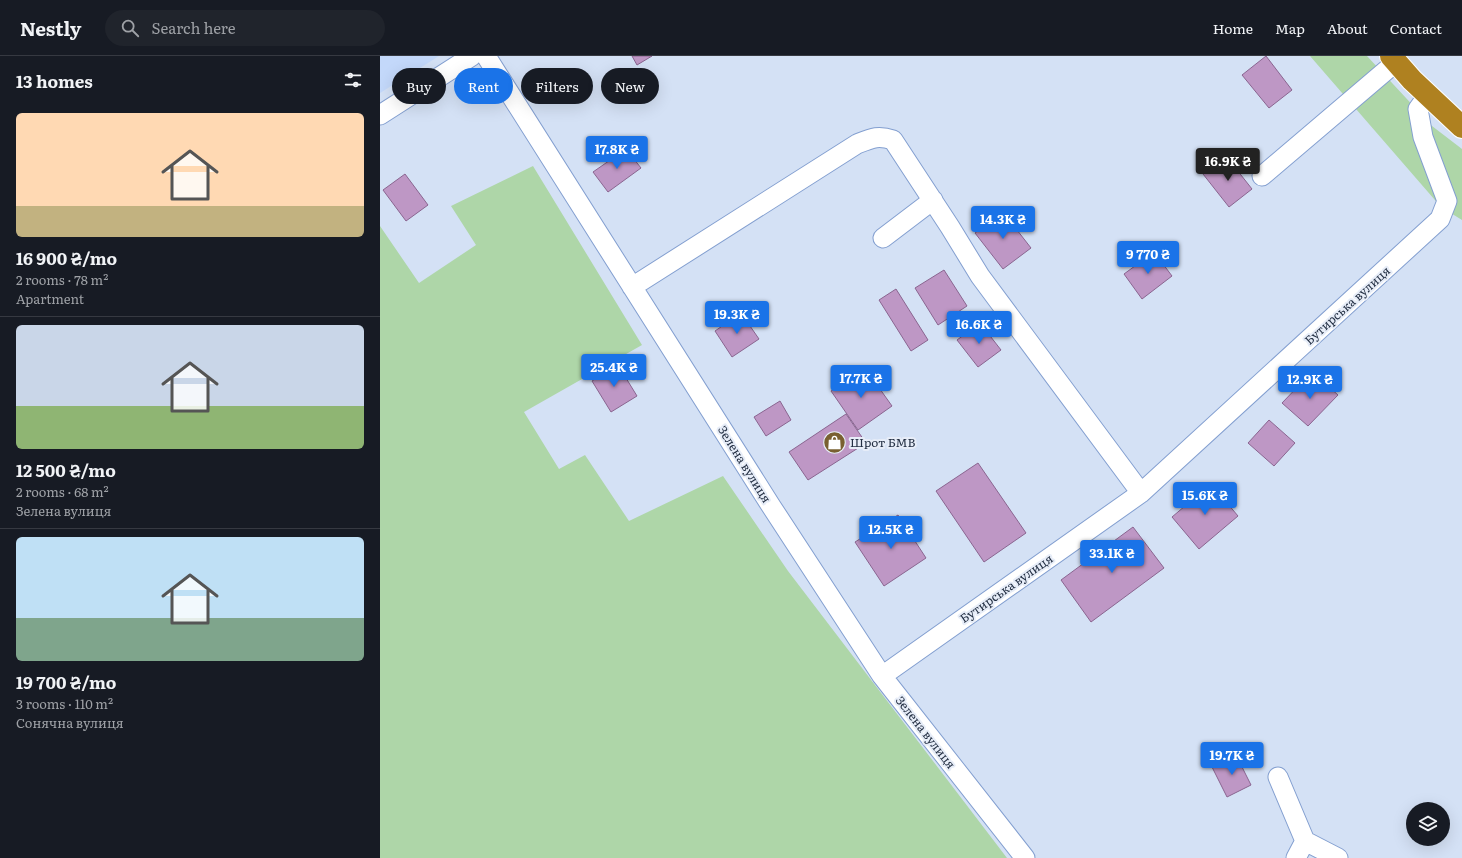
<!DOCTYPE html>
<meta charset="utf-8">
<style>
:root{--surface:#171b24;--page:#20242c;--text:#f1f3f6;--muted:#9ea1a6;--line:#363941;--accent:#1a73e8}
body{margin:0;font-family:Literata,serif;background:var(--page);color:var(--text);height:100vh;display:flex;flex-direction:column;font-size:15px;white-space:nowrap}
*{box-sizing:border-box;margin:0}
p{font-size:13px;color:var(--muted)}
.icon{flex:none;width:22px;height:22px;fill:none;stroke:currentColor;stroke-width:2;stroke-linecap:round;stroke-linejoin:round}
.map{position:relative;flex:1;overflow:hidden}
.side{display:flex;flex-direction:column;background:var(--surface);width:380px}
.side>*{flex:none}
.banner{position:absolute;left:12px;top:12px;width:380px;height:36px;display:flex;gap:8px}
.fabs{position:absolute;left:1026px;top:746px;display:grid;gap:8px}
.fabs a{display:grid;place-items:center;width:44px;height:44px;border-radius:50%;background:var(--surface);box-shadow:0 4px 16px #0002;font-size:20px}
.price{position:absolute;translate:-50% -34px;padding:0 9px;border-radius:4px;background:var(--accent);color:#fff;font-size:13px;line-height:26px;filter:drop-shadow(0 1px 2px #0008)}
.price::after{content:'';position:absolute;left:50%;top:24px;width:12px;height:9px;margin-left:-6px;background:inherit;clip-path:polygon(0 0,100% 0,50% 100%)}
.price.current{background:#222;color:#fff}
ul{padding:0;list-style:none}
li{display:grid;align-content:center;gap:8px;height:212px;padding:0 16px}
li+li{border-top:1px solid var(--line)}
li span{display:grid;place-items:center;height:124px;border-radius:6px;color:#555}
li>.icon{margin-inline-start:auto}
span .icon{width:72px;height:72px;fill:#fffc;stroke-width:1}
li b{font-size:17px}
h2{display:flex;justify-content:space-between;align-items:center;height:48px;padding:0 16px;font-size:17px}
.chip{padding:0 14px;border-radius:18px;background:var(--surface);box-shadow:0 4px 16px #0002;font-size:14px;line-height:36px}
.chip.current{background:var(--accent);color:#fff}
header{display:flex;align-items:center;gap:24px;box-sizing:border-box;height:56px;padding:0 20px;background:var(--surface);border-bottom:1px solid var(--line)}
header strong{font-size:19px}
nav{display:flex;gap:22px;margin-inline-start:auto;font-size:14px}
.search{width:280px;height:36px;background:var(--page);display:flex;align-items:center;gap:10px;box-sizing:border-box;padding:0 14px;border-radius:22px;color:var(--muted);font-size:15px}
main{display:flex;flex:1;min-height:0}
.map>svg:first-child{display:block}
.built{fill:#c3d8fa}
.green{fill:#aed6a8}
.building{fill:#be97c5;stroke:#8a6590}
.lines{fill:none;stroke-linecap:round;stroke-linejoin:round}
.minor-casing{stroke:#839fd0;stroke-width:21}
.highway-casing{stroke:#fff;stroke-width:24}
.minor{stroke:#fff;stroke-width:19}
.highway{stroke:#af8120;stroke-width:22}
.labels{text-anchor:middle;dominant-baseline:central;stroke-width:4;stroke-linejoin:round;paint-order:stroke}
.street-label{font-size:12px;fill:#232f43;stroke:#e7edf8}
.poi-label{font-size:12px;fill:#232f43;stroke:#e7edf8;text-anchor:start}
</style>
<header>
<strong>Nestly</strong>
<div class="search"><svg class="icon" aria-label="search" viewBox="0 0 24 24"><circle cx="10" cy="10" r="6"/><path d="M15 15l6 6"/></svg>Search here</div>
<nav><a>Home</a><a>Map</a><a>About</a><a>Contact</a></nav>
</header>
<main>
<section class="side">
<h2>13 homes<svg class="icon" aria-label="filters" viewBox="0 0 24 24"><path d="M4 7h16M4 17h16"/><circle cx="9" cy="7" r="2"/><circle cx="15" cy="17" r="2"/></svg></h2>
<ul>
<li><span style="background:linear-gradient(#ffd9b3 75%,#c2b280 0)"><svg class="icon" aria-label="home" viewBox="0 0 24 24"><path d="M3 11l9-7 9 7M6 9v11h12V9"/></svg></span><div><b>16 900 ₴/mo</b><p>2 rooms · 78 m²</p><p>Apartment</p></div></li>
<li><span style="background:linear-gradient(#c9d6e8 65%,#8fb573 0)"><svg class="icon" aria-label="home" viewBox="0 0 24 24"><path d="M3 11l9-7 9 7M6 9v11h12V9"/></svg></span><div><b>12 500 ₴/mo</b><p>2 rooms · 68 m²</p><p>Зелена вулиця</p></div></li>
<li><span style="background:linear-gradient(#bfe0f5 65%,#7fa58c 0)"><svg class="icon" aria-label="home" viewBox="0 0 24 24"><path d="M3 11l9-7 9 7M6 9v11h12V9"/></svg></span><div><b>19 700 ₴/mo</b><p>3 rooms · 110 m²</p><p>Сонячна вулиця</p></div></li>
</ul>
</section>
<div class="map">
<svg width="1082" height="802" viewBox="0 0 1082 802">
<rect width="100%" height="100%" fill="#d4e1f5"/>
<path class="built" d="M0 0H59L0 37Z"/>
<path class="green" d="M930 0H987L1052 70 1082 93V164L1061 151Z
M153 110 262 289 144 356 179 413 205 399 249 465 343 420 408 515 627 802H0V170L39 227 96 189 71 150Z"/>
<path class="building" d="M252 0H272L257 9Z
M886 0 912 34 889 52 862 19Z
M246 93 261 112 228 136 213 116Z
M846 100 872 133 849 151 823 118Z
M25 118 48 149 26 165 3 134Z
M623 156 651 192 623 213 595 177Z
M774 196 792 220 762 243 744 218Z
M564 214 587 250 558 269 535 232Z
M516 233 548 284 531 295 499 244Z
M361 257 379 283 352 301 335 275Z
M600 267 621 294 598 311 577 284Z
M238 309 257 340 231 356 212 325Z
M485 312 512 350 478 374 451 335Z
M926 322 933 328 939 322 958 339 928 370 902 347Z
M400 345 411 364 386 380 374 361Z
M466 358 486 387 428 424 409 396Z
M889 364 915 387 894 410 868 387Z
M598 407 646 477 604 506 556 435Z
M831 428 858 460 819 493 792 461Z
M518 459 546 502 504 530 475 486Z
M753 471 784 512 711 566 681 524Z
M856 699 871 729 847 741 832 711Z"/>
<g class="lines">
<defs>
<path id="minor" d="M106 0 391 450 502 620 645 802
M0 59 92 0
M882 120 1016 6
M503 182 553 144
M252 231 477 88C492 82 498 79 513 84L570 171 600 220 761 437
M502 620 761 437 1060 163 1067 145 1043 81 1038 53 1048 39
M898 721 925 785
M925 785 958 802
M916 802 925 785"/>
<path id="highway" d="M1011 0 1032 24 1082 71"/>
</defs>
<use href="#minor" class="minor-casing"/>
<use href="#highway" class="highway-casing"/>
<use href="#minor" class="minor"/>
<use href="#highway" class="highway"/>
</g>
<defs>
<symbol id="shop-disc" viewBox="-11 -11 22 22"><circle r="9.5" fill="#796031" stroke="#e7edf8"/><path d="M-5-2.5h2.3a2.7 3.5 0 0 1 5.4 0H5L5.5 6h-11ZM-1.5-2.5h3a1.5 2.3 0 0 0-3 0Z" fill="#fff"/></symbol>
</defs>
<g fill-rule="evenodd">
<use href="#shop-disc" x="442" y="374" width="25" height="25"/>
</g>
<g class="labels">
<g class="street-label">
<text transform="translate(967 249) rotate(-42)">Бутирська вулиця</text>
<text transform="translate(365 408) rotate(58)">Зелена вулиця</text>
<text transform="translate(626 532) rotate(-35)">Бутирська вулиця</text>
<text transform="translate(546 676) rotate(52)">Зелена вулиця</text>
</g>
<g class="poi-label">
<text x="470" y="386">Шрот БМВ</text>
</g>
</g>
</svg>
<div class="fabs">
<a><svg class="icon" aria-label="layers" viewBox="0 0 24 24"><path d="M12 4l9 5-9 5-9-5zM3 14l9 5 9-5"/></svg></a>
</div>
<b class="price" style="left:237px;top:114px">17.8K ₴</b>
<b class="price current" style="left:848px;top:126px">16.9K ₴</b>
<b class="price" style="left:623px;top:184px">14.3K ₴</b>
<b class="price" style="left:768px;top:219px">9 770 ₴</b>
<b class="price" style="left:357px;top:279px">19.3K ₴</b>
<b class="price" style="left:599px;top:289px">16.6K ₴</b>
<b class="price" style="left:234px;top:332px">25.4K ₴</b>
<b class="price" style="left:481px;top:343px">17.7K ₴</b>
<b class="price" style="left:930px;top:344px">12.9K ₴</b>
<b class="price" style="left:825px;top:460px">15.6K ₴</b>
<b class="price" style="left:511px;top:494px">12.5K ₴</b>
<b class="price" style="left:732px;top:518px">33.1K ₴</b>
<b class="price" style="left:852px;top:720px">19.7K ₴</b>
<div class="banner">
<a class="chip">Buy</a>
<a class="chip current">Rent</a>
<a class="chip">Filters</a>
<a class="chip">New</a>
</div>
</div>
</main>
